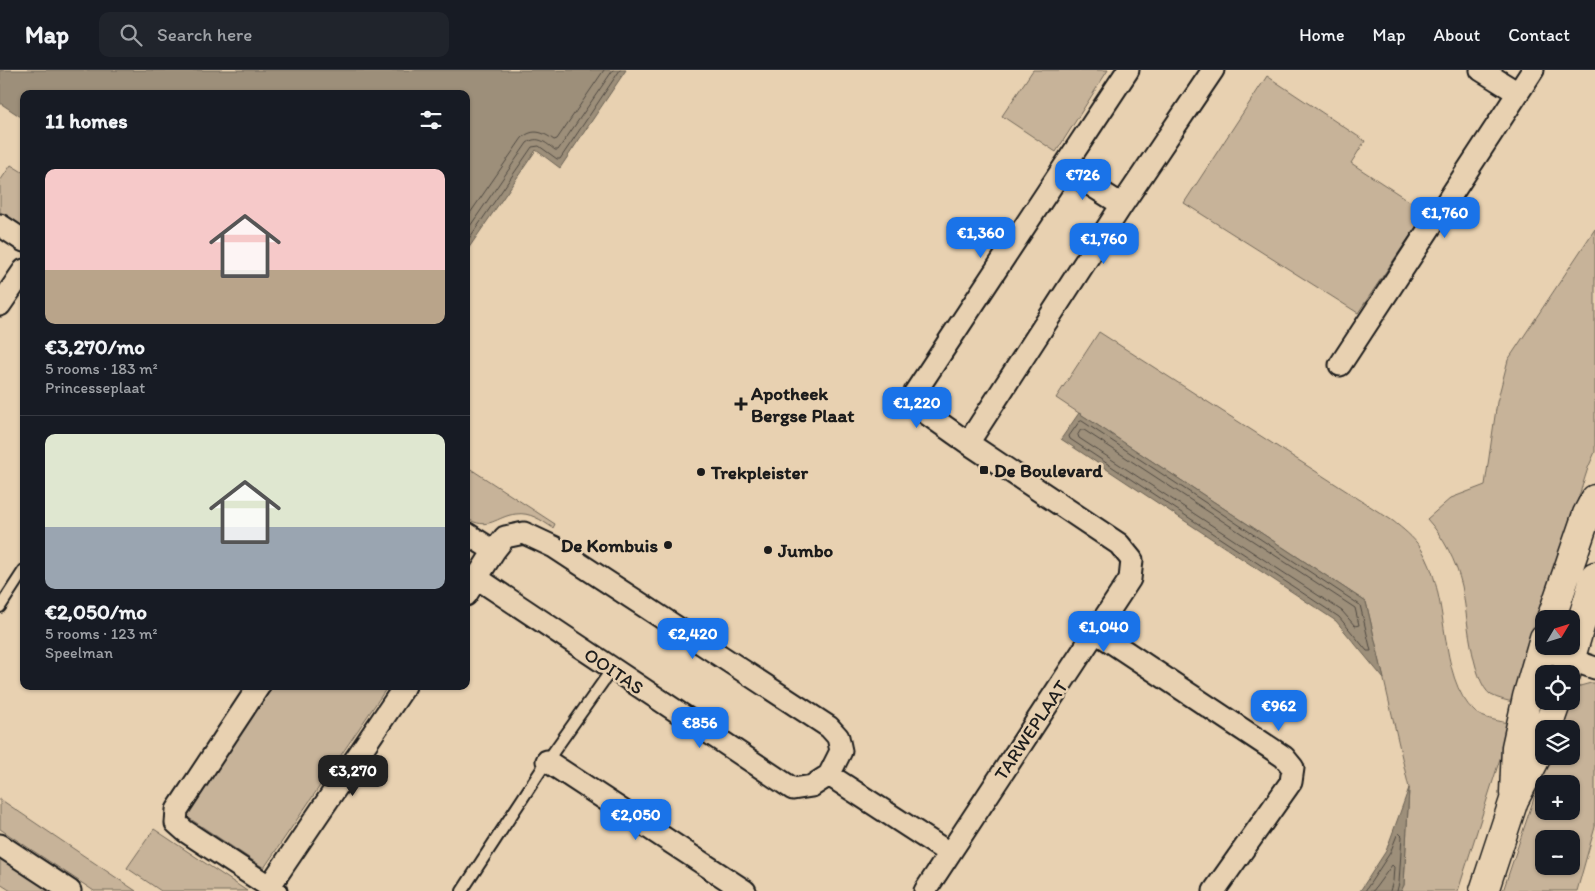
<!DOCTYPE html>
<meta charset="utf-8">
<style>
:root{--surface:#171b24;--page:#20242c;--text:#f1f3f6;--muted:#9ea1a6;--line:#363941;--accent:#1a73e8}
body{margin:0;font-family:Itim,sans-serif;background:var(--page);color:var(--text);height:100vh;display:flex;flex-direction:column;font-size:19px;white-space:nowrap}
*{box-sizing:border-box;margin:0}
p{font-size:16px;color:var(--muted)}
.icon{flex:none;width:28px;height:28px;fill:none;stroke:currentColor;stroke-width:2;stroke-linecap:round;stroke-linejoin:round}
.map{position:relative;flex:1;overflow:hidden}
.details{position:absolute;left:20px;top:20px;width:450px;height:600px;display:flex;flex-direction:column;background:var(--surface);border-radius:10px;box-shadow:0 1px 4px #0004}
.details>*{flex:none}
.needle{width:32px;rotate:52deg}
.buttons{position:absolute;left:1535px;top:540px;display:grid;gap:10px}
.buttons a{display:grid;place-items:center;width:45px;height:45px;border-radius:10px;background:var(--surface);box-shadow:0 1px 4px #0004;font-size:25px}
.price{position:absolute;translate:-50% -42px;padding:0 11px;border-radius:10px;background:var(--accent);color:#fff;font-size:16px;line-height:32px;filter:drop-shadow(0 1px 2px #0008)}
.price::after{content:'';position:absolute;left:50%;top:30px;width:15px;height:11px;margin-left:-8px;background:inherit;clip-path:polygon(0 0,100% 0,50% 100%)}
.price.selected{background:#222;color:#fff}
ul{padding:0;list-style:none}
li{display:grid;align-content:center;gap:10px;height:265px;padding:0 25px}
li+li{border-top:1px solid var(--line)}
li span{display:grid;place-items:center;height:155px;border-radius:10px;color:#555}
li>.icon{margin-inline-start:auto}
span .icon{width:90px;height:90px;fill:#fffc;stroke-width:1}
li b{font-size:21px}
h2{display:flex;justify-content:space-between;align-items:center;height:60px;padding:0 25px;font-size:21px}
header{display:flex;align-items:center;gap:30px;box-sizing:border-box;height:70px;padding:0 25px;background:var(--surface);border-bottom:1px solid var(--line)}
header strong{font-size:24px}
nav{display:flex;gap:28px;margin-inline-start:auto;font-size:18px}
.search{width:350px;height:45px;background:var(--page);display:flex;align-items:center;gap:12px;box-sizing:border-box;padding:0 18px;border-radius:10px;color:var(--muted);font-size:19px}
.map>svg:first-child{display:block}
.green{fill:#c7b399;stroke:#72685a;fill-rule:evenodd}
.water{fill:#9d8f7a;stroke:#696154}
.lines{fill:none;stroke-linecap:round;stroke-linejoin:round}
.shore{stroke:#504a42;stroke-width:1}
.service-casing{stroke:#1c1c1c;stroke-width:14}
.minor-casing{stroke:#1c1c1c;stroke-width:25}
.primary-casing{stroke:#1c1c1c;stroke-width:31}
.service{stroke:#e8d1b1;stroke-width:10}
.minor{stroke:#e8d1b1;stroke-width:21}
.primary{stroke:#e8d1b1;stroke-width:28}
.poi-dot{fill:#1c1c1c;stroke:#e8d1b1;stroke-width:2}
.labels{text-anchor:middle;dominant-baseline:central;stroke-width:5;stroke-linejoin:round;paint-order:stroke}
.poi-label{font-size:19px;font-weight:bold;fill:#1c1c1c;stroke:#e8d1b1;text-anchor:start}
.street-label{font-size:19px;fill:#1c1c1c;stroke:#e8d1b1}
</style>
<header>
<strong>Map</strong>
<div class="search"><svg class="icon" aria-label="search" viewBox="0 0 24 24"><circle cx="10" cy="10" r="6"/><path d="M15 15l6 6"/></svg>Search here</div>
<nav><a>Home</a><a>Map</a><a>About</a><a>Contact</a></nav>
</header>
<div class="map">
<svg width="1595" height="821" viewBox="0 0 1595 821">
<rect width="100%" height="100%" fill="#e8d1b1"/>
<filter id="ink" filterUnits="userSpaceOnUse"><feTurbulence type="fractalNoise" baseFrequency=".02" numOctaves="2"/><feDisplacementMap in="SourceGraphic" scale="10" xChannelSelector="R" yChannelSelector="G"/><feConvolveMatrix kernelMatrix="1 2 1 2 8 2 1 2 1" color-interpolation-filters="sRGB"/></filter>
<g filter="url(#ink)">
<path class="green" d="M1033 0H1108L1056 82 1002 46Z
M1267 6 1365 71 1351 93 1426 142 1358 243 1184 133Z
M11 95 24 103V157L0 142V111Z
M1595 159V382L1588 398 1535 563 1517 633C1509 631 1498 629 1491 625 1471 611 1467 541 1462 516 1456 491 1444 468 1427 449L1451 428 1485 415 1497 332 1508 290Z
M1099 262 1393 451C1403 459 1413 467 1420 477 1452 524 1436 607 1475 642 1483 649 1501 651 1511 654L1458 821H1401L1404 815 1409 718 1366 532 1056 328Z
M466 396 555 454 553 458C541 450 530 442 516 444 496 446 489 462 466 448Z
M1591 613H1595V757L1577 821H1503L1548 686H1571V659H1557L1567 631H1571L1573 621 1580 616ZM1544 714H1571V741H1544ZM1544 769H1571V796H1544Z
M272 616H388L264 798 186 746Z
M0 729 136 821H94L0 759Z
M154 759 247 821H161L127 798Z
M0 783 58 821H11L0 814Z"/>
<path class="water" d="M0 0H626L560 98 536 80 466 182V24H24V49L0 33Z
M1079 343 1366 532 1384 609 1336 551 1061 369Z
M1409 718 1404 815 1401 821H1360L1386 781Z"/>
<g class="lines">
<path class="shore" d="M466 149 522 68C533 58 543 62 554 70L557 69 604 0
M466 162 527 73C538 65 546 73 555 80H558L613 0
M466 173 532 77 539 76 557 89H560L620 0
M1082 351 1360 535 1371 581H1367L1339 547 1070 369 1069 366 1079 352Z
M1081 360H1084L1355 538 1359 555 1355 556 1342 541 1079 368 1078 365Z
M1365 821 1390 783 1397 765 1399 763 1402 766 1399 813 1397 821
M1373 821 1392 795 1394 797 1393 811 1390 821"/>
<defs>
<path id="service" d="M0 537 24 500
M462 821 547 691 612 599"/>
<path id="minor" d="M1481 0 1518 23 1533 0
M1064 98 1122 135
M0 155 24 171
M0 235 24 200
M1340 295 1518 23
M968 373 1122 135 1213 0
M466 463 494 481
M477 508 793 719 812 716 829 705 949 783
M466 525 494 481 505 467 524 463 554 477 829 657 838 667 841 681 829 705
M1096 562 1284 687 1293 698 1291 712 1214 821
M1540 579 1595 598
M259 616 177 740 176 753 185 761 276 821
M547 691 745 821
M0 775 70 821
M269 817 405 616
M925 821 1130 509 1132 490 1119 474 968 373 920 339 914 324 1128 0"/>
<path id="primary" d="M1551 549 1587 444 1595 429
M1566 604 1595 506
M1547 659 1557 631
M1514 723 1516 677 1527 627 1544 568
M1484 821 1514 730 1537 686 1544 668"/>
</defs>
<use href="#service" class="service-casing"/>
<use href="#minor" class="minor-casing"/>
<use href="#primary" class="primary-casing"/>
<use href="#service" class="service"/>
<use href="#minor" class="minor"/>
<use href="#primary" class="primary"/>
</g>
</g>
<g class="poi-dot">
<path d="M738.5 326.5h5v5h5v5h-5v5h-5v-5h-5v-5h5z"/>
<rect x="979" y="395" width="10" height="10" rx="2.5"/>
<circle cx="701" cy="402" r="5"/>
<circle cx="668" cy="475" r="5"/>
<circle cx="768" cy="480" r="5"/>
</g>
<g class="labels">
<g class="poi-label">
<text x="751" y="323">Apotheek<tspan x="751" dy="22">Bergse Plaat</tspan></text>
<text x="994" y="400">De Boulevard</text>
<text x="711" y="402">Trekpleister</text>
<text x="658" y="475" text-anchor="end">De Kombuis</text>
<text x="778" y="480">Jumbo</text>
</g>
<g class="street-label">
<text transform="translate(614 601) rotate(34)">OOITAS</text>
<text transform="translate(1031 660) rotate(-56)">TARWEPLAAT</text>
</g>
</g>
</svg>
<div class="buttons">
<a><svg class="needle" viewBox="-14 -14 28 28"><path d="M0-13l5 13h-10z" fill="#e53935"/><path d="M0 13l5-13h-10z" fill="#9ea1a6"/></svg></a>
<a><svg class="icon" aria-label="locate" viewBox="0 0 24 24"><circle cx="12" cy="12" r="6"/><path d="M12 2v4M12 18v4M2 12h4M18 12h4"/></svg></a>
<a><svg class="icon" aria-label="layers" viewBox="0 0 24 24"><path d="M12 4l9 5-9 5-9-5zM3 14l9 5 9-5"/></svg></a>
<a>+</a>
<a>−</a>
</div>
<b class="price" style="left:1083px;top:131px">€726</b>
<b class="price" style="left:1445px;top:169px">€1,760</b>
<b class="price" style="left:981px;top:189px">€1,360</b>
<b class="price" style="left:1104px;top:195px">€1,760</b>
<b class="price" style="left:917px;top:359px">€1,220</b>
<b class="price" style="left:1104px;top:583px">€1,040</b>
<b class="price" style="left:693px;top:590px">€2,420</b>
<b class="price" style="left:1279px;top:662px">€962</b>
<b class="price" style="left:700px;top:679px">€856</b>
<b class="price selected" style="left:353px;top:727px">€3,270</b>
<b class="price" style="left:636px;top:771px">€2,050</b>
<section class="details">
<h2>11 homes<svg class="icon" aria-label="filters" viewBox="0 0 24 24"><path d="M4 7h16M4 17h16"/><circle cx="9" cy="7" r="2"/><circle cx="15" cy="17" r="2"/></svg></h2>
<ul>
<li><span style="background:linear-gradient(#f6c9c9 65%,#b9a48a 0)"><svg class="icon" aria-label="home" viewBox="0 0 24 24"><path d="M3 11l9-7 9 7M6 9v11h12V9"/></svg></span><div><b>€3,270/mo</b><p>5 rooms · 183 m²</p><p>Princesseplaat</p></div></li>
<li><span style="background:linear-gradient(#dfe7d0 60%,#9aa5b1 0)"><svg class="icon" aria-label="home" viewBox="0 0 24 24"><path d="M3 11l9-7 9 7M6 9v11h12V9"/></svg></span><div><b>€2,050/mo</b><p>5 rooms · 123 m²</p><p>Speelman</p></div></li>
</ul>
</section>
</div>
